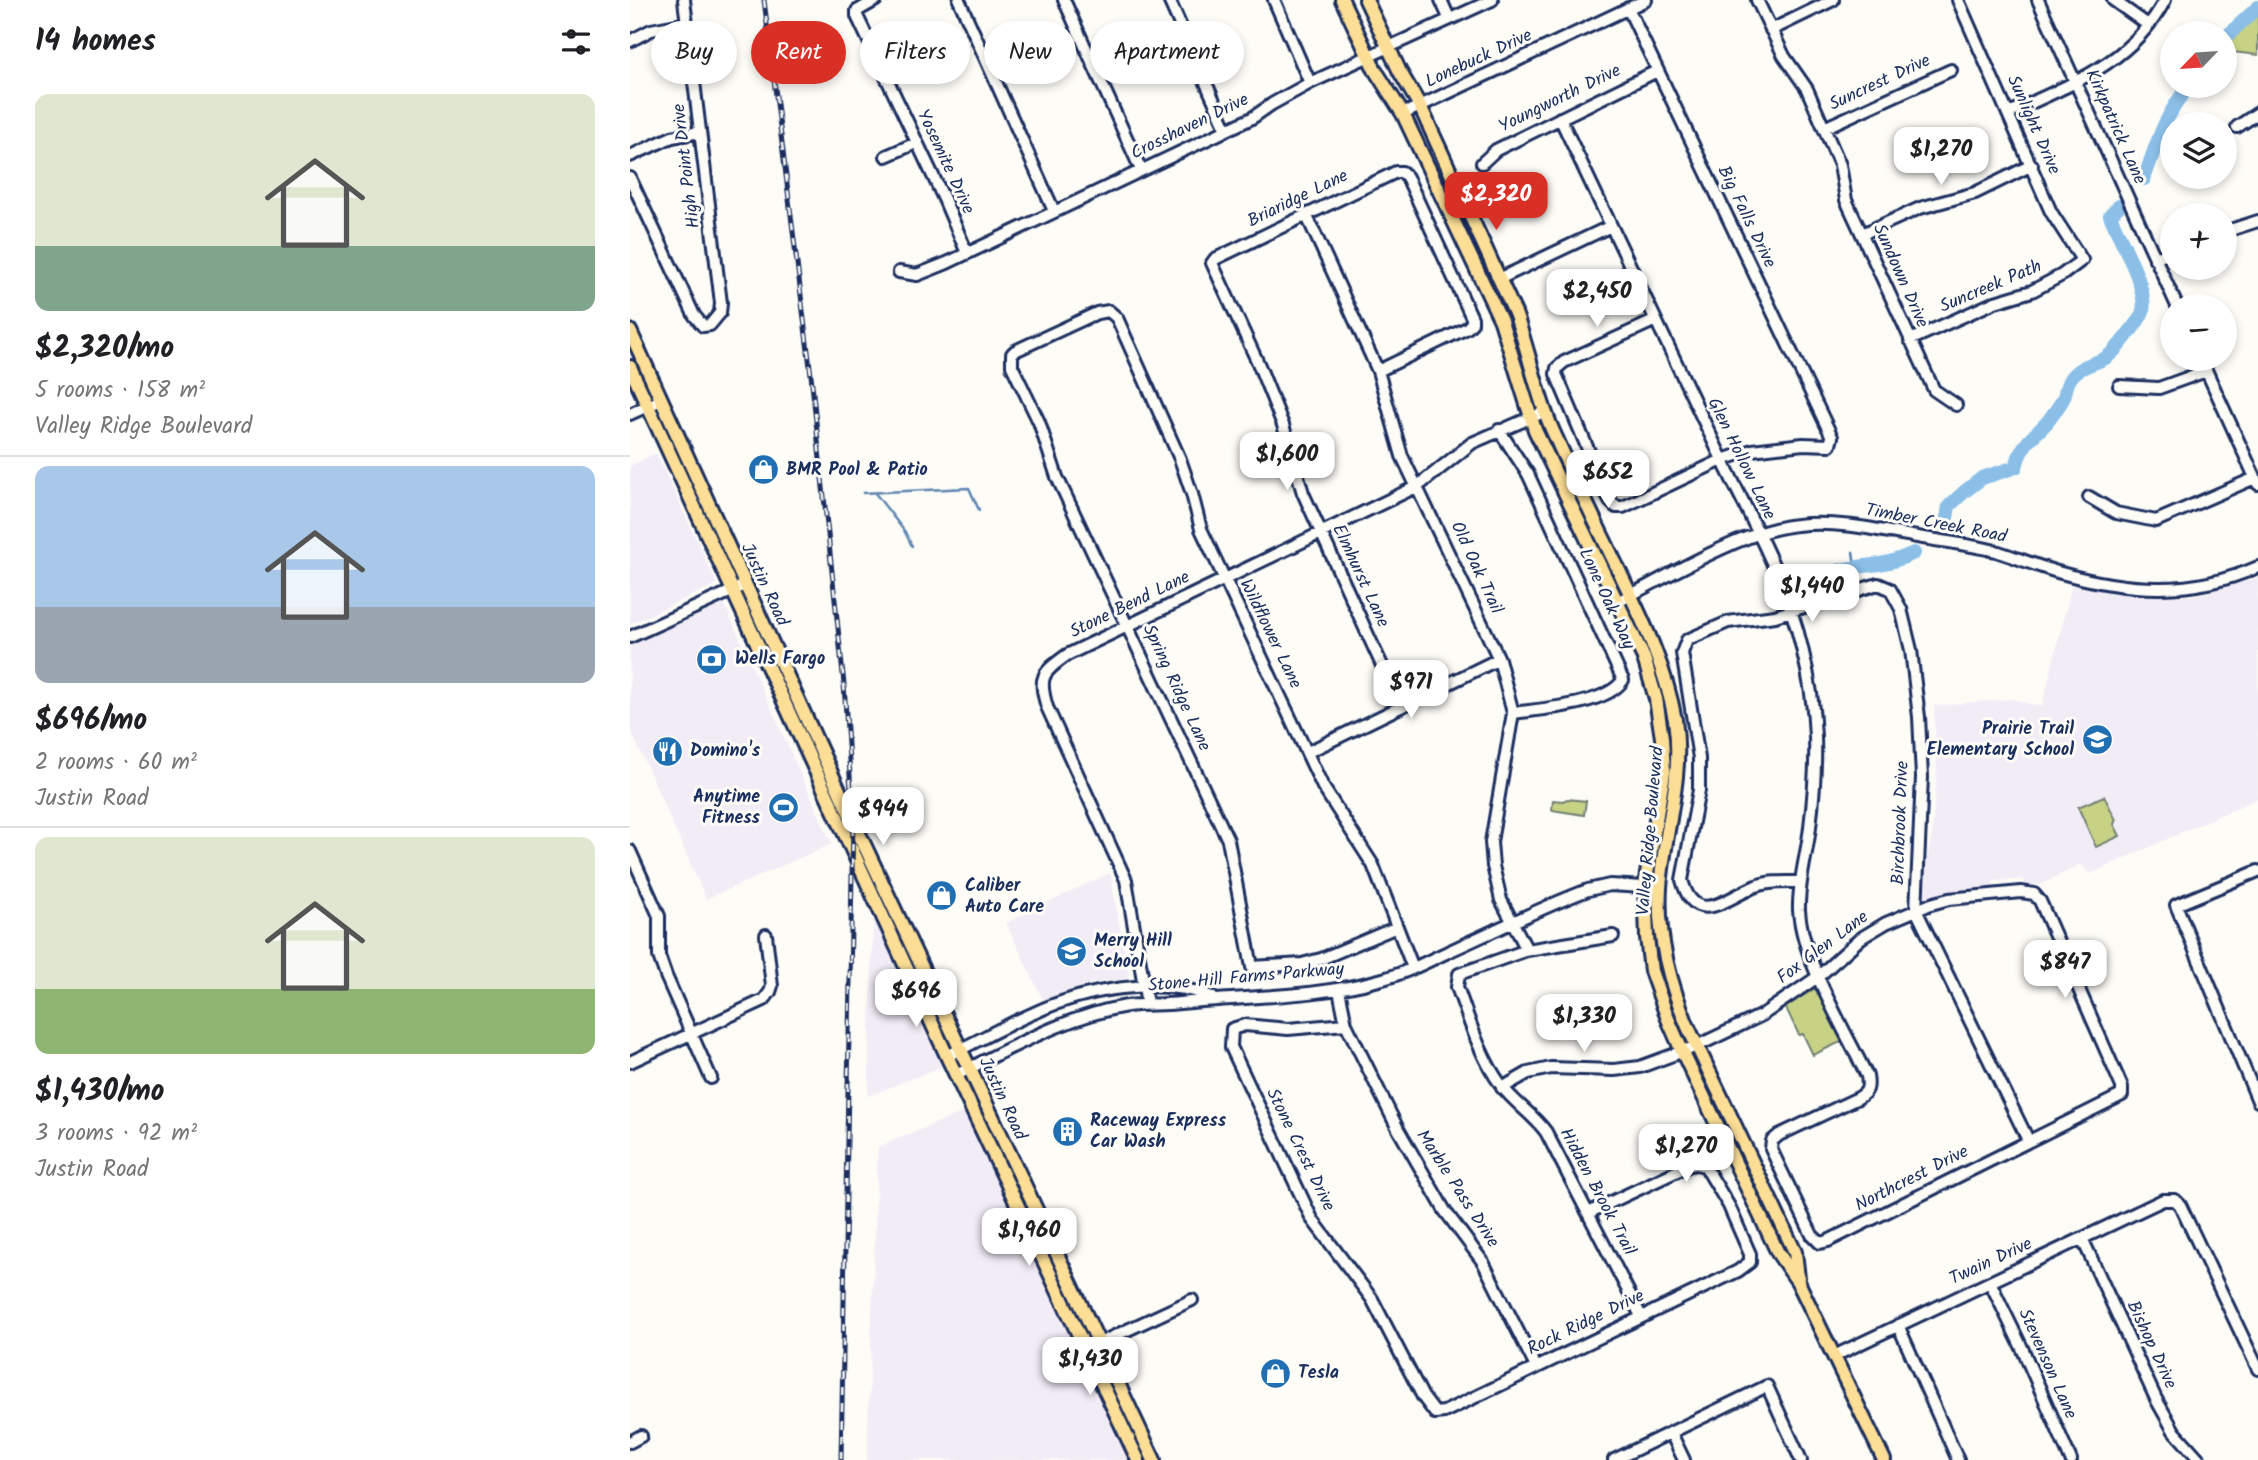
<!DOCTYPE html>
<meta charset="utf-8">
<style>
:root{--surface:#fff;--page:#f6f6f6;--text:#202124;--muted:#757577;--line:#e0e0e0;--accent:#d93025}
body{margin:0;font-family:Kalam,sans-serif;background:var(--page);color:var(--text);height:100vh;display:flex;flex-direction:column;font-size:26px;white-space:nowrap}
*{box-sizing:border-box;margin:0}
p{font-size:23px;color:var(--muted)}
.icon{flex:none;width:38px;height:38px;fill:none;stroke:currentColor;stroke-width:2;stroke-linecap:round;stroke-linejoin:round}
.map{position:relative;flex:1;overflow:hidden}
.sheet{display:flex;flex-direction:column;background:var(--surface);width:630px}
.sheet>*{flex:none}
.hud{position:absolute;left:21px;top:21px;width:665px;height:63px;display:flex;gap:14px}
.needle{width:46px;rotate:245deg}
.buttons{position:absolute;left:1530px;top:21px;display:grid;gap:14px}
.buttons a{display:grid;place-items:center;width:77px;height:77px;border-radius:50%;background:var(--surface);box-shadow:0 4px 10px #0003;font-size:35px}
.price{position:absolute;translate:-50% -60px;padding:0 16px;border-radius:14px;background:#fff;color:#222;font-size:23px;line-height:46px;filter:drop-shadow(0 2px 4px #0008)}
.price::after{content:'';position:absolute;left:50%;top:42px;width:21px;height:16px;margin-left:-10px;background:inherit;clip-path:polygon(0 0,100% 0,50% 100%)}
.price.selected{background:var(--accent);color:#fff}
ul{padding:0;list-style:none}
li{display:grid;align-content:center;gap:14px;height:371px;padding:0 35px}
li+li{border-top:2px solid var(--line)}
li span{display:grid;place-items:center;height:217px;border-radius:14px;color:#555}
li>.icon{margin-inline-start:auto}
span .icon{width:126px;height:126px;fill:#fffc;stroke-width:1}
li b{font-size:30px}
h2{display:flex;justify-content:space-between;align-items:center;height:84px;padding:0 35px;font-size:30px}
.chip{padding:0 24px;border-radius:32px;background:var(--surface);box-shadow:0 4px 10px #0003;font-size:24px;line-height:63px}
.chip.selected{background:var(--accent);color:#fff}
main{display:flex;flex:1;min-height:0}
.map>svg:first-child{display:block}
.built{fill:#f2ecf7}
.green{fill:#c7d285;stroke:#718072;stroke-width:2}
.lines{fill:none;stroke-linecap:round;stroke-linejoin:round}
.stream{stroke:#5e85b1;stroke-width:2.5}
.river{stroke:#8bbfe8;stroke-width:14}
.minor-casing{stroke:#1b2f5e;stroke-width:16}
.major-casing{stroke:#1b2f5e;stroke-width:18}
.minor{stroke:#fdfcf7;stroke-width:10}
.major{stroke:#fcde96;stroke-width:12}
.rail-casing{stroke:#1b2f5e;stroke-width:5}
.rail{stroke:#fdfcf7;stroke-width:2.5;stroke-dasharray:8;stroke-linecap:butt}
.labels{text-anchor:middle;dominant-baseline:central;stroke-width:6;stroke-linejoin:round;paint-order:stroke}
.street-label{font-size:18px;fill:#1b2f5e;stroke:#fdfcf7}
.poi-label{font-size:18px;font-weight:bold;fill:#1b2f5e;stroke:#fdfcf7;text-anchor:start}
</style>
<main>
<section class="sheet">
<h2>14 homes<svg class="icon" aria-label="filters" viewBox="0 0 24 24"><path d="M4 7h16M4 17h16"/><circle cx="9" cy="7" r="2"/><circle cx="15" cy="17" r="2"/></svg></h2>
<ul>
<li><span style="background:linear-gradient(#dfe7d0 70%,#7fa58c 0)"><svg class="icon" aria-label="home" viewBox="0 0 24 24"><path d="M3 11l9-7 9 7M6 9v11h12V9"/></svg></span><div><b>$2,320/mo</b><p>5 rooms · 158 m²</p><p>Valley Ridge Boulevard</p></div></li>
<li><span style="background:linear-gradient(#a9c7e8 65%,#9aa5b1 0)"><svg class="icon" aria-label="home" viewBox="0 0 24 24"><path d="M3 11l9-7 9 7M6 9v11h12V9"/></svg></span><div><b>$696/mo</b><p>2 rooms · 60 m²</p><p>Justin Road</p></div></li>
<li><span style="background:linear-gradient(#dfe7d0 70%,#8fb573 0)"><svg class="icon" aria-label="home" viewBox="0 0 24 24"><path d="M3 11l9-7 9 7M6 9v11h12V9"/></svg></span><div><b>$1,430/mo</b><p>3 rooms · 92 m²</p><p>Justin Road</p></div></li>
</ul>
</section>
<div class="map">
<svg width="1628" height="1460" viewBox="0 0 1628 1460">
<rect width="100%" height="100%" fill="#fdfcf7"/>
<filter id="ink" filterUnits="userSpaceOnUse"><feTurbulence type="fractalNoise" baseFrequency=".0143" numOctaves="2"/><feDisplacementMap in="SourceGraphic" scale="14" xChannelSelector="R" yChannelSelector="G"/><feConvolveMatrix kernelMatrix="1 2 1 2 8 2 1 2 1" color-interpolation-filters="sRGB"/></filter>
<g filter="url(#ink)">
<path class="built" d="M26 453 87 584 0 624V466Z
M1628 578V798L1460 874 1451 864 1410 885H1395L1394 879 1363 881 1364 890 1290 899 1302 834 1307 772 1304 706 1382 699 1412 707 1442 585 1509 594 1561 596Z
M94 604 202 844 76 899 0 728V645Z
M480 873 499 978 460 984 413 1000 376 923Z
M244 913 313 1066 238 1096 242 958Z
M336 1111 473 1400 501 1460H237L248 1147Z"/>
<path class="green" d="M1628 5V55L1594 51C1594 30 1613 18 1628 5Z
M1474 796 1486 820 1484 824 1490 836 1466 847 1448 807Z
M937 799 956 801 954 815 922 810 923 800 933 801Z
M1188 987 1215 1040 1183 1055 1173 1034 1169 1035 1155 1006Z"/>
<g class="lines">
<path class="stream" d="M233 493 339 488 349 510
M245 493 275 532 282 546
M1223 552 1225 566"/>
<path class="river" d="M1594 39 1628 7
M1514 179C1527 143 1534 116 1559 86
M1316 524 1319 506 1334 492 1352 478 1386 467C1392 441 1404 438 1419 420 1423 414 1431 404 1434 397 1437 388 1436 382 1444 374 1453 364 1467 364 1477 357 1486 351 1492 342 1499 333 1504 326 1510 320 1513 311 1518 287 1489 239 1480 215L1489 206
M1173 596C1199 561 1227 571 1263 561 1270 559 1277 556 1284 553"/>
<defs>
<path id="minor" d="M246 0 227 11V16L314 199 337 253
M329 0 424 211
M434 0 511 170
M539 0 597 130
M644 0 680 83
M811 0 819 18
M1127 0 1154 56 1177 89 1210 165 1216 200 1304 390 1326 405
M1408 0 1547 306
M1483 0 1518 25
M998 8 1202 437 1200 445 1173 444 1122 450 1092 460 993 507H986L980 501 926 374 927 368 934 362 1026 320
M1141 30 1203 0
M0 41 21 30 57 23
M1379 113C1439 85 1502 63 1535 0
M773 114 1016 0
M1607 127 1628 113
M1194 128 1321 70
M0 156 42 137 70 132
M256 156 286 143
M852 163 866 150 1027 71
M0 178 64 315 73 326 80 325 90 313 91 303 54 0
M676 214 748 371 772 456 869 659 883 713 861 842 863 866 871 900 897 950
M1594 232 1628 221
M1232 234 1290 208 1345 193 1402 165
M1525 259 1542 251
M269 272 287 275 317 263 622 118 642 104 680 83 862 0
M869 279 981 226
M1280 340 1365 302 1402 291 1432 275 1452 260 1421 212 1328 0
M1571 359 1628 484
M748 371 837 328 842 323V318L777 177 772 172H766L585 259 582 263 628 363 653 425 673 493 771 707
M1489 386 1529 388 1576 371
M0 414 31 400
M869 430 898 474 993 680C977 705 911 709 883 713
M1459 497 1486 513 1526 521 1625 478
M987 602C1037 577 1113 530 1167 525 1208 520 1252 531 1293 538 1317 542 1342 545 1366 551 1388 558 1409 567 1431 573 1499 592 1562 596 1628 567
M0 637 115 585
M678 752 869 659
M0 851 29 916V956L36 976 81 1078
M1628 871 1546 905 1628 1101
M1170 882C1155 882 1139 881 1126 886 1097 898 1065 929 1052 880L1069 790V758L1052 653 1057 640 1098 622 1145 616 1248 584 1260 589 1271 609 1281 650 1289 717 1292 777 1286 910 1398 1140
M767 927 691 959 672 964 622 967 598 840 427 477 409 422 382 366V354L385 351 467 313 479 311 487 318 550 459 562 494 571 529 693 787 743 865 783 968
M983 936 897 950 829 974 827 987C839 1019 850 1057 871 1085 884 1103 903 1114 916 1132L1011 1316
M709 990 716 1024 768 1129 815 1211 853 1262 906 1367
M517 1004 496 880 417 707C408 677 412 673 437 655L788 486 842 443 914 412
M716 1024 658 1029 615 1025 602 1029 601 1047 682 1219 742 1299 793 1397 805 1413 814 1412 1108 1271 1120 1262V1254L1099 1206 1075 1166 1066 1164 1060 1165 958 1213
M317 1056C346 1042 374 1026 404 1013 453 990 530 975 582 997
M0 1062 134 1000 140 992 142 986 136 935
M326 1075C381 1048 436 1016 497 1006 514 1004 532 1005 550 1003 616 996 684 998 749 980 774 974 799 961 822 950 867 930 912 907 958 890L980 885 1030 888
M872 1088 898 1073 921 1068 984 1070 1010 1067 1067 1046 1132 1015 1189 976 1231 938 1256 923 1301 904 1319 899 1391 892 1404 894 1410 901 1492 1087V1095L1198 1241 1190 1243 1182 1235 1141 1149 1142 1141 1149 1135 1228 1098C1238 1092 1239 1088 1237 1076 1215 1030 1172 960 1169 910 1168 882 1177 855 1180 827 1188 761 1188 712 1172 648 1156 580 1119 516 1089 453 1036 341 983 230 930 118
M1452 1238 1526 1399 1544 1431 1570 1460
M1360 1282 1392 1348 1441 1460
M1268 1325 1328 1460
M463 1346 562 1300
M1204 1356 1533 1200H1545L1550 1205 1628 1369
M1041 1433 1054 1460
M0 1442 11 1436
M984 1460 1137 1386 1171 1460"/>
<path id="major" d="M712 0 745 70 773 114 871 321 905 430 1014 658 1026 699 1032 738 1034 772 1015 886 1017 937 1021 971 1038 1019 1052 1051 1148 1253 1168 1282 1254 1460
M736 0 770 72 790 106 885 313C900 354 907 398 926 438 947 485 970 531 992 577 1014 623 1036 669 1045 720 1054 778 1034 831 1030 888 1027 935 1040 984 1058 1027L1165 1252 1168 1278
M0 331 223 821 524 1460
M0 367 317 1056 508 1460"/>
</defs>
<use href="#minor" class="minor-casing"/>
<use href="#major" class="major-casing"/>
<use href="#minor" class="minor"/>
<use href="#major" class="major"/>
<defs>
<path id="rail" d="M134 0 181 375 214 684 223 821 211 1460"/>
</defs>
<use href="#rail" class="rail-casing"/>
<use href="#rail" class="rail"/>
</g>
</g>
<defs>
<symbol id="shop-disc" viewBox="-11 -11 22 22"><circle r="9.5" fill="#1f6fb2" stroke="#fdfcf7"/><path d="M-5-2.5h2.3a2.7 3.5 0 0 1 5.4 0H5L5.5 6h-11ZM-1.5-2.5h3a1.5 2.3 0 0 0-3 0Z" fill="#fff"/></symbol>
<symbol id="bank-disc" viewBox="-11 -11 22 22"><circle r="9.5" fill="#1f6fb2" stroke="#fdfcf7"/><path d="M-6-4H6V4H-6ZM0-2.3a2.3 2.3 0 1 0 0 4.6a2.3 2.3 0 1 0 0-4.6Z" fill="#fff"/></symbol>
<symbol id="school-disc" viewBox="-11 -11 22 22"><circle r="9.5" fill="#1f6fb2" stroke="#fdfcf7"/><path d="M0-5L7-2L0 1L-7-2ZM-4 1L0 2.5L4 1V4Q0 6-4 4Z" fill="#fff"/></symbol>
<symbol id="restaurant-disc" viewBox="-11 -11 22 22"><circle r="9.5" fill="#1f6fb2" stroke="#fdfcf7"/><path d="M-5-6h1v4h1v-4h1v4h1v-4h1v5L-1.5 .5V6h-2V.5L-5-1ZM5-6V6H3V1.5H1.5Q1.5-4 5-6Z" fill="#fff"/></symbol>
<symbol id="stadium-disc" viewBox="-11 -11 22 22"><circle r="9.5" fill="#1f6fb2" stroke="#fdfcf7"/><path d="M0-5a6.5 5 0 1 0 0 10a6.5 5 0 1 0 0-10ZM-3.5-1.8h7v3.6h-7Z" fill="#fff"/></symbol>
<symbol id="building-disc" viewBox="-11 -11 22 22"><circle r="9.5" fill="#1f6fb2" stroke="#fdfcf7"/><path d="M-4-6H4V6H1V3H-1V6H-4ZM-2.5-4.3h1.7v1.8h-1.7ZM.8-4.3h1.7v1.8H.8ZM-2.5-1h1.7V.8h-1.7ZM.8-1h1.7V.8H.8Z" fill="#fff"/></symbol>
</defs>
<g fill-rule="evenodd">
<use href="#shop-disc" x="116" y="452" width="35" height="35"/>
<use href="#bank-disc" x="64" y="642" width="35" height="35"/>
<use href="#school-disc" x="1450" y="722" width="35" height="35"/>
<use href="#restaurant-disc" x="20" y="734" width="35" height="35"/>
<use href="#stadium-disc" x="136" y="790" width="35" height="35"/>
<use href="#shop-disc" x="294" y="878" width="35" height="35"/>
<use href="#school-disc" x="424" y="934" width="35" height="35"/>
<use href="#building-disc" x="420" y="1114" width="35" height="35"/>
<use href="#shop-disc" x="628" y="1356" width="35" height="35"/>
</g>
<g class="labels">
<g class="street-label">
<text transform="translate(849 59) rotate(-25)">Lonebuck Drive</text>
<text transform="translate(1250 83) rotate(-25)">Suncrest Drive</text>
<text transform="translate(930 99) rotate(-26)">Youngworth Drive</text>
<text transform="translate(1403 125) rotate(66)">Sunlight Drive</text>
<text transform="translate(560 127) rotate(-26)">Crosshaven Drive</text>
<text transform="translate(1485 127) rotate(66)">Kirkpatrick Lane</text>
<text transform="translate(315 162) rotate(65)">Yosemite Drive</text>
<text transform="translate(57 166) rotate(-97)">High Point Drive</text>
<text transform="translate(668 199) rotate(-26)">Briaridge Lane</text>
<text transform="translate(1116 217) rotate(64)">Big Falls Drive</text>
<text transform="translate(1270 276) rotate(66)">Sundown Drive</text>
<text transform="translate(1361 287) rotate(-23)">Suncreek Path</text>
<text transform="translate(1111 459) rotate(64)">Glen Hollow Lane</text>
<text transform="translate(1306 524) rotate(11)">Timber Creek Road</text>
<text transform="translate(846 568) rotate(65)">Old Oak Trail</text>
<text transform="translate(730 576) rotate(65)">Elmhurst Lane</text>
<text transform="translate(134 585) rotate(65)">Justin Road</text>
<text transform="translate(976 599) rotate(65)">Lone Oak Way</text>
<text transform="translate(500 605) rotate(-26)">Stone Bend Lane</text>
<text transform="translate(640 634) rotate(64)">Wildflower Lane</text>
<text transform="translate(546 688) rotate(65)">Spring Ridge Lane</text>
<text transform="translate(1271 823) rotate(-88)">Birchbrook Drive</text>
<text transform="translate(1021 831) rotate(-85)">Valley Ridge Boulevard</text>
<text transform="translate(1193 948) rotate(-37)">Fox Glen Lane</text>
<text transform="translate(616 978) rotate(-5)">Stone Hill Farms Parkway</text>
<text transform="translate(372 1099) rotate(65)">Justin Road</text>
<text transform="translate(670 1150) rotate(64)">Stone Crest Drive</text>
<text transform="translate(1282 1179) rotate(-27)">Northcrest Drive</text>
<text transform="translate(827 1189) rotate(57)">Marble Pass Drive</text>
<text transform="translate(967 1192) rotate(62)">Hidden Brook Trail</text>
<text transform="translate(1361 1262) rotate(-25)">Twain Drive</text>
<text transform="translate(956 1323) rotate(-26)">Rock Ridge Drive</text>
<text transform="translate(1521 1345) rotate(65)">Bishop Drive</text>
<text transform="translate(1417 1364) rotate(66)">Stevenson Lane</text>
</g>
<g class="poi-label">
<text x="156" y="470">BMR Pool &amp; Patio</text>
<text x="105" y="659">Wells Fargo</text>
<text x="1444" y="729" text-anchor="end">Prairie Trail<tspan x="1444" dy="21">Elementary School</tspan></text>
<text x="60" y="751">Domino's</text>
<text x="130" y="797" text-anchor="end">Anytime<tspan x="130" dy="21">Fitness</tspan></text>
<text x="335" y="886">Caliber<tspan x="335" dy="21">Auto Care</tspan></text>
<text x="464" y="941">Merry Hill<tspan x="464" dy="21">School</tspan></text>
<text x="460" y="1121">Raceway Express<tspan x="460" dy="21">Car Wash</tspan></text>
<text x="668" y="1373">Tesla</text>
</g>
</g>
</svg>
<div class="buttons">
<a><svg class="needle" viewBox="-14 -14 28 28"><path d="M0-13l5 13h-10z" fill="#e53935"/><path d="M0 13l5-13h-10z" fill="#757577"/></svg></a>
<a><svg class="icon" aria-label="layers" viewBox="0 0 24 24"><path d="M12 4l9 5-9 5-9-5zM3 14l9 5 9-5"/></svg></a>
<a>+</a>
<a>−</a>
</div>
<b class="price" style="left:1311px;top:187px">$1,270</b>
<b class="price selected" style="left:866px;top:232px">$2,320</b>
<b class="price" style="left:967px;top:329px">$2,450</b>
<b class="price" style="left:657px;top:492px">$1,600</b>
<b class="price" style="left:978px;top:510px">$652</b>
<b class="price" style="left:1182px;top:624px">$1,440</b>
<b class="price" style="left:781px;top:720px">$971</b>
<b class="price" style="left:253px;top:847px">$944</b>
<b class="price" style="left:1435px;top:1000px">$847</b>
<b class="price" style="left:286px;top:1029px">$696</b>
<b class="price" style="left:954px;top:1054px">$1,330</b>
<b class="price" style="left:1056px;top:1184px">$1,270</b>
<b class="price" style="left:399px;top:1268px">$1,960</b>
<b class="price" style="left:460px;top:1397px">$1,430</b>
<div class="hud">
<a class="chip">Buy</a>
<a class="chip selected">Rent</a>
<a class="chip">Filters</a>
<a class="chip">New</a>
<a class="chip">Apartment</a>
</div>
</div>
</main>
